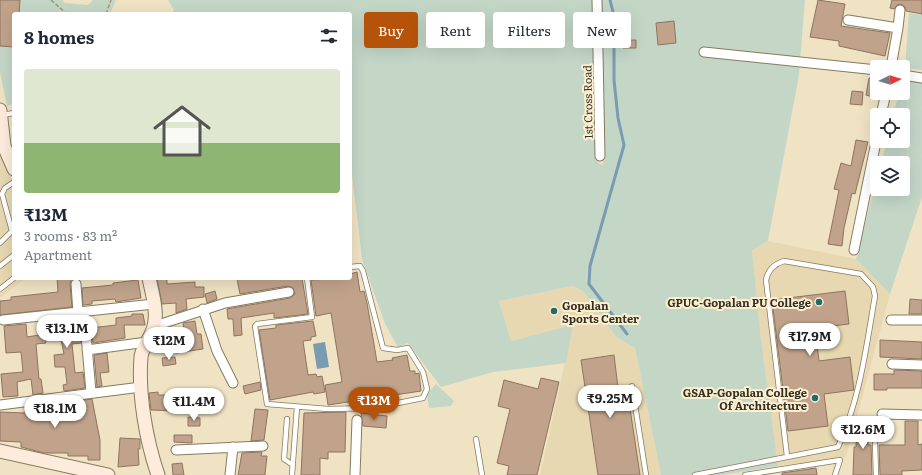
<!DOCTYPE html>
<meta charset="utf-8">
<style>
:root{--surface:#fff;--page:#f2f2f3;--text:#1f2937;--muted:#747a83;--line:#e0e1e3;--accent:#b45309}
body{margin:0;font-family:Literata,serif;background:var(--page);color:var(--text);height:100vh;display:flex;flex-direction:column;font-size:15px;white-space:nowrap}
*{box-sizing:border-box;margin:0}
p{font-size:13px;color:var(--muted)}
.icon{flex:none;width:22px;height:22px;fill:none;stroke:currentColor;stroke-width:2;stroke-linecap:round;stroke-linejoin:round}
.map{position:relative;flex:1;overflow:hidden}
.panel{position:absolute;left:12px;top:12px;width:340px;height:268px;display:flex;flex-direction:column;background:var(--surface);border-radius:4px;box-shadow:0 4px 16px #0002}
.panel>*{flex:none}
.guide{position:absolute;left:364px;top:12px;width:380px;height:36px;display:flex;gap:8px}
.needle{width:26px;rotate:85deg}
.fabs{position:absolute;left:870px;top:60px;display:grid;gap:8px}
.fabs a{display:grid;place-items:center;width:40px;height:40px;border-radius:4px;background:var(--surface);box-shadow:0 4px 16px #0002;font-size:20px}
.price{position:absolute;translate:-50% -34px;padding:0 9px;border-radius:14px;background:#fff;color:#222;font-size:13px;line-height:26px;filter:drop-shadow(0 1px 2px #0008)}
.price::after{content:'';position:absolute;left:50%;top:24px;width:12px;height:9px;margin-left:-6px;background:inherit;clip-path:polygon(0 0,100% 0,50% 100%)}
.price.current{background:var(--accent);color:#fff}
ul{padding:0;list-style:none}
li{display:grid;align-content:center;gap:8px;height:212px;padding:0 12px}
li+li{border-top:1px solid var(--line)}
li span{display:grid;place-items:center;height:124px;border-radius:4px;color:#555}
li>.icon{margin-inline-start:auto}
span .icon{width:72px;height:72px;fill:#fffc;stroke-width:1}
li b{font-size:17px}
h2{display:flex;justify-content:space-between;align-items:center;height:48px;padding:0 12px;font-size:17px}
.tag{padding:0 14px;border-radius:4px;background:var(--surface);box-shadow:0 4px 16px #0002;font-size:14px;line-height:36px}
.tag.current{background:var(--accent);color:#fff}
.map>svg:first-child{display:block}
.built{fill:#e7d8b1}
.green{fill:#c4d7c7}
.water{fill:#799cb0}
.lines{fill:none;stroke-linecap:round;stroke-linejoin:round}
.stream{stroke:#799cb0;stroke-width:3}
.building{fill:#c1a38b;stroke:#8d7460}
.lane-casing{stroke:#867a5e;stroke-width:6}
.street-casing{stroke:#867a5e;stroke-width:11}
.secondary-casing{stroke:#867a5e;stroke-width:15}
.path{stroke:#9f957e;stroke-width:1.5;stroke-dasharray:4 2;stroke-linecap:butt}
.lane{stroke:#fff;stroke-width:4.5}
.street{stroke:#fff;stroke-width:9}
.secondary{stroke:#fdecdc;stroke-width:13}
.poi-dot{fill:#206b69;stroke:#fdf0d1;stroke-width:1.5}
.labels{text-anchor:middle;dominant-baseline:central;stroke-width:4;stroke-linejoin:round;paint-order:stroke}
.street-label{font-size:11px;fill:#353024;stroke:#fdf0d1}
.poi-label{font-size:11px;font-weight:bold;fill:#353024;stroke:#fdf0d1;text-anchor:end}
</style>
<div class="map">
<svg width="922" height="475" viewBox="0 0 922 475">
<rect width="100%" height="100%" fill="#f0e3c4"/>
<path class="built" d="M0 145 14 178V278H26L0 298Z
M768 241 856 259 890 294 846 457 778 466 761 339 752 250Z
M573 286 583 291 616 337 635 348 661 475H540L573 326 511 341 499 301Z"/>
<path class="green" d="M0 0H62L65 3 88 5 93 0H116L110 14H14V104L7 106 0 73Z
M168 0H592L598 163 603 165 601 0H805L799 75 768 241 752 250 761 339 778 466 723 475H661L635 348 616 337 583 291 573 286 499 301 511 341 573 325 566 363 493 372 441 387 408 343 398 347 385 324 362 259 350 157V14H172L174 10Z
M909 13 922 15V70L905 68Z
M903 79 922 83V197L890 294 856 259 877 178V189H903V163H881L887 141H903V115H893L899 93H903Z
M436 384 454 401 451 406 429 408 427 394Z"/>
<path class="water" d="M325 342 329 367 317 369 313 344Z"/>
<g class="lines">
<path class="stream" d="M610 0 614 16V80L618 118 624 145 590 266 589 284 627 334"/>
</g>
<path class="building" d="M0 0H20L19 14H14V47L0 46Z
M818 0 845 4 841 26 890 33 885 56 839 46V41L810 37Z
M892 0H922V14L906 11 905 7 901 4 897 5 894 9 890 8Z
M674 21 676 43 658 45 656 23Z
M623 40H636V48H623Z
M869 78 877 79 876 98 866 95Z
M852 91 863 92 862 105 850 104Z
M856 140 868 142 855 194 852 193 844 228 842 246 828 244 839 190 834 189 841 163 851 166Z
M357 272 360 292 364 291 367 303 377 362 393 360 392 358 407 355 410 371H415V374L419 373 421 391 328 405 325 385 342 382 331 313 316 316 311 280 350 278V274Z
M57 278H72L70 284 72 307 0 315V301L11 300V297L58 292Z
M157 278H167V284L195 282V287H204V297L186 299 187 309 176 313V303L162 304Z
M245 278H302L308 314 274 318V313L241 318 242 335 234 336 233 319H228L227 309 290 298 295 294 293 288 288 286 240 294 237 279Z
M138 280 141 298 116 302 115 299 92 301V304L83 305 82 288 113 285V283Z
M215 291 217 299 207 303 205 294Z
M845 291 849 324 815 328 819 361 850 357 854 390 824 394 828 426 788 431 772 300Z
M910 299 922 300V314H909Z
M132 314H143L145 325H124L125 338 93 343 91 328 116 325V318L132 316Z
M75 318 79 319 81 343 72 344 75 373 83 372 85 388 64 391 63 385 67 384 65 367H55L54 355 64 354 61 339 47 340 45 322Z
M195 321 197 334H201L203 349 176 353 175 343 186 342 183 323Z
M313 321 316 336 311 337V340L303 341 308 375 316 374 317 377 322 376 325 392 314 394 313 392 270 400 259 330 276 328V325Z
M26 324 27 337 45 334 46 343 36 344 39 379H41L43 393 33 395 31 379 17 382 18 396 3 397 1 374 23 372 21 352 6 353 4 326Z
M880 340 922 342V359L880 357Z
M107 353 109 372 100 373 102 386 97 387 94 355Z
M614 355 619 396 628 395 640 475H598L581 360Z
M175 357 176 364 163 366 162 358Z
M894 370 922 371V388H887V390H874V374H894Z
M541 378 559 382 537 475H507L509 466 497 463 510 409 498 406 504 380 538 389Z
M260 382 261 390 245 394 243 386Z
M158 392V395H174L175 411 151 410 149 393Z
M92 399 100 440V460H88V456H68V453H44L21 447V442L0 441V412L25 413V410L34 412V407L62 406V403Z
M255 409 268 410 264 440 251 441Z
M346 412 345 452H328V459L320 458V475H301L304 413Z
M361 413 387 416 386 428 363 426Z
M188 417 200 418V426H188Z
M857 419 869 420 868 445H871L872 475H853L854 447H856Z
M905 421H918V445L922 444V470L902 471V475H880L879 445H905Z
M174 435H192V443L174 442Z
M120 438 140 439V449H138L139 465 118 467Z
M262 452 261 456H267L265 475H238L242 453Z
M182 463 184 475H173L172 464Z
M816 468 817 475H782V473Z"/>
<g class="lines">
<defs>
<path id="lane" d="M2 115 14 113
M0 243 12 231 2 194 5 188 14 182
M0 266 14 255
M307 278 312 317 257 324 255 326 267 404 328 409 373 408 423 398 427 389 423 372 408 348 397 350 383 348 363 271 360 266 350 267
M0 289 14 278
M632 386 646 475
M287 419 284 459 293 465
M476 439 482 475
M875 443 876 475
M292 475 297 407
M695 475 838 447C860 399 866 348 875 296L873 287 861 274 784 261C774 264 768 270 766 280L787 456
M745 475 840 460 835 475"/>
<path id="street" d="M597 0 600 156
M848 20 898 28 891 67
M898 28 900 10
M704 52 877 70
M903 75 922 78
M881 115 886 93
M854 250 877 137
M76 284 78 313
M203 309 217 351 233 383
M84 312 91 392
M3 320 154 304
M891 320H922
M155 326 225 303 289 292
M87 350 147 342
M892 364 922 365
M0 405 141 387
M882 414 922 415
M176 450 263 446
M230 475 233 447
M355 475 357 420"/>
<path id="secondary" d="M0 110 4 146 14 169
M149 278C152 293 158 312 154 326 152 337 142 347 141 357 138 394 146 440 158 475
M0 451 108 475"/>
</defs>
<use href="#lane" class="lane-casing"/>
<use href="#street" class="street-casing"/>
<use href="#secondary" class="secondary-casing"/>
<path class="path" d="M51 0 67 14
M106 14 111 0"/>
<use href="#lane" class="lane"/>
<use href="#street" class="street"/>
<use href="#secondary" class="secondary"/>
</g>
<g class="poi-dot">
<circle cx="819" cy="302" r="4"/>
<circle cx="554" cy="311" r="4"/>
<circle cx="815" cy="398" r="4"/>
</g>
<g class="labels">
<g class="street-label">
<text transform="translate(587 102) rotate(-91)">1st Cross Road</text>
</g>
<g class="poi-label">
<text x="811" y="302">GPUC-Gopalan PU College</text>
<text x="562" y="305" text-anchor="start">Gopalan<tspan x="562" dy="13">Sports Center</tspan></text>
<text x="807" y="392">GSAP-Gopalan College<tspan x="807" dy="13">Of Architecture</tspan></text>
</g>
</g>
</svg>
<div class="fabs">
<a><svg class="needle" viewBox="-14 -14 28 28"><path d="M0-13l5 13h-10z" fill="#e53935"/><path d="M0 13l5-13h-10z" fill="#747a83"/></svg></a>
<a><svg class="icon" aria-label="locate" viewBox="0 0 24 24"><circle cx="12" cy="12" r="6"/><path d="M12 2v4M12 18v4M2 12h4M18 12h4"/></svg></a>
<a><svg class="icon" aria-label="layers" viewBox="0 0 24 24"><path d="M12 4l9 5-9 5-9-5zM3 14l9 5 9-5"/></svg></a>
</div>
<b class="price" style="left:67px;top:349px">₹13.1M</b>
<b class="price" style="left:810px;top:357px">₹17.9M</b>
<b class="price" style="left:169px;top:361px">₹12M</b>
<b class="price" style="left:610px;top:419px">₹9.25M</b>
<b class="price current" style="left:374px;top:421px">₹13M</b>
<b class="price" style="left:194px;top:422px">₹11.4M</b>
<b class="price" style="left:55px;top:429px">₹18.1M</b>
<b class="price" style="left:863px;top:450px">₹12.6M</b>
<div class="guide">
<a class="tag current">Buy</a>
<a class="tag">Rent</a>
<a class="tag">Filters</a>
<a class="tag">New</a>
</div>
<section class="panel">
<h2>8 homes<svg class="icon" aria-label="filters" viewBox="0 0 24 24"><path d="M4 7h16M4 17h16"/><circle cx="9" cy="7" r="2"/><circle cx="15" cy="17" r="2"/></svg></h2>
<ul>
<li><span style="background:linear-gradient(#dfe7d0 60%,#8fb573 0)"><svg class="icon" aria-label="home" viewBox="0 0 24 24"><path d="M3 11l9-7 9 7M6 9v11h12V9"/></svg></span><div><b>₹13M</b><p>3 rooms · 83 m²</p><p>Apartment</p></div></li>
</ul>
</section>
</div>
